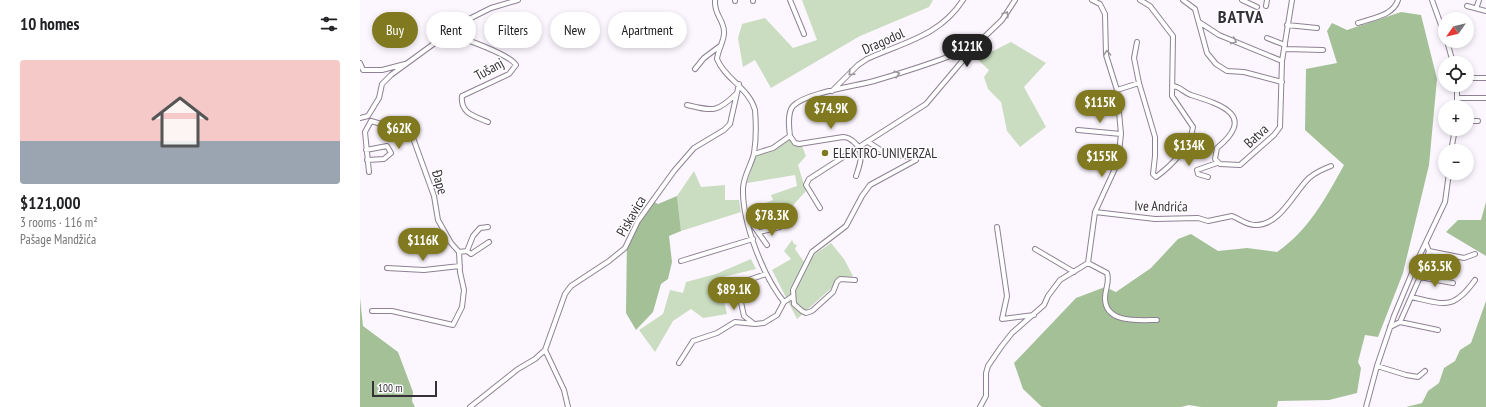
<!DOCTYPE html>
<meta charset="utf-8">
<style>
:root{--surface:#fff;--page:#f6f6f6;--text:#202124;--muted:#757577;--line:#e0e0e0;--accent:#81791f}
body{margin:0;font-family:"PT Sans Narrow",sans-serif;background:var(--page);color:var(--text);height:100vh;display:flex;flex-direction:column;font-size:15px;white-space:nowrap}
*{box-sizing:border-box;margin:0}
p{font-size:13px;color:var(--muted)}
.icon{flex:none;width:22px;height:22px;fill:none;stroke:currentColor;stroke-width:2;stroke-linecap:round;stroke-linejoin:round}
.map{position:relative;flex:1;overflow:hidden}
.panel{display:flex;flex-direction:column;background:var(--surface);width:360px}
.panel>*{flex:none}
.guide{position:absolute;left:12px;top:12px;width:380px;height:36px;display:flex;gap:8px}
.needle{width:26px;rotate:236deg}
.tools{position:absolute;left:1078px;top:12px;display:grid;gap:8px}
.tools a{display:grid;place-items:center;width:36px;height:36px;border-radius:50%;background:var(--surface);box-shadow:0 2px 6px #0003;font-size:20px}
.scale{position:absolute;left:12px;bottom:10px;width:65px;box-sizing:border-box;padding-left:4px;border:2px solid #363038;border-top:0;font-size:11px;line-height:14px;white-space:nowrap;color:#363038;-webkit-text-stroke:3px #fff;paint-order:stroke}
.price{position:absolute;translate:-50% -34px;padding:0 9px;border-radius:14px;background:var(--accent);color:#fff;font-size:13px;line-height:26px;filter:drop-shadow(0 1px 2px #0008)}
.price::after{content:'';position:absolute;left:50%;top:24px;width:12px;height:9px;margin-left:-6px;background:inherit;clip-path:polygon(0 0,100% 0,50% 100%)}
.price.selected{background:#222;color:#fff}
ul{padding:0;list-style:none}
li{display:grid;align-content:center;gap:8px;height:212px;padding:0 20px}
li+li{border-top:1px solid var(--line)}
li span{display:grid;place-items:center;height:124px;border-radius:4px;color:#555}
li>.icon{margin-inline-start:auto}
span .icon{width:72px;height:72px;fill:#fffc;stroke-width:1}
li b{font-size:17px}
h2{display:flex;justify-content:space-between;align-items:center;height:48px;padding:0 20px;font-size:17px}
.pill{padding:0 14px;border-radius:18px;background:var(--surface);box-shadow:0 2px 6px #0003;font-size:14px;line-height:36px}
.pill.selected{background:var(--accent);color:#fff}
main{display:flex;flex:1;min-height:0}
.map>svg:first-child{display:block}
.green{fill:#caddc1}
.forest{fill:#a3c097}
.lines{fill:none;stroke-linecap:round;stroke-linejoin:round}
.minor-casing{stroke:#8e8193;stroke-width:6}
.minor{stroke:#fff;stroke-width:4}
.oneway{stroke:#9a989c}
.poi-dot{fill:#81791f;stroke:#fff;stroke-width:1.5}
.labels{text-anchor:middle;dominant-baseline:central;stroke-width:3;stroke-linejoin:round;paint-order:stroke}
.street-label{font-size:14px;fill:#363038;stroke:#fff}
.poi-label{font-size:14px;fill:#363038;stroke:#fff;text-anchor:start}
.district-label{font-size:18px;font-weight:bold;letter-spacing:1px;fill:#363038;stroke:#fff}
</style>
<main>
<section class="panel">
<h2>10 homes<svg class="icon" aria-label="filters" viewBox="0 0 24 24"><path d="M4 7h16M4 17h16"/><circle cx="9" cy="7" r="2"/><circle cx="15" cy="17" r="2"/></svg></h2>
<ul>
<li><span style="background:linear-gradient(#f6c9c9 65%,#9aa5b1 0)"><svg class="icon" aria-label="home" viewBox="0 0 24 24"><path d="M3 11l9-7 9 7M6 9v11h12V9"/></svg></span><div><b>$121,000</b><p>3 rooms · 116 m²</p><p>Pašage Mandžića</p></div></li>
</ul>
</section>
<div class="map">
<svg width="1126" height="407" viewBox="0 0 1126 407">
<rect width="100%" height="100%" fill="#fcf6fe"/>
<path class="green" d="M442 0H573L569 7 500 36 411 88 395 60 383 67 378 38 382 24 405 18 433 48 457 40Z
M651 42 686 63 664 87 686 127 660 147 647 131 641 102 628 89 624 77 629 70 617 59Z
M427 137 442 146 446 156 438 165 446 191 426 213H403L401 205 413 200 411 195 437 186 435 175 387 183 396 153 413 148Z
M334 171 341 187 365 185V200H379L381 212 321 231 317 196Z
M432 240 434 244 437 245 435 249 444 262 471 243 484 259 493 276 478 282 437 319 412 270 431 259 424 251Z
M391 259 396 269 359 278 367 314 343 318 331 309 313 321 295 352 279 330 303 314 310 290 323 293 326 282 356 274Z"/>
<path class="forest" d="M1041 12 1061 15 1077 79 1069 165 1043 273 1018 337 1005 335 998 362 1001 368 997 393 969 400 918 401 917 407H841L829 405 821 407H682L663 389 654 363 716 298 745 287 756 292 791 268 818 239 831 234 858 251 887 248 917 252C948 231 966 198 984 165L945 130 946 69 977 63 967 31 972 23 987 30Z
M317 196 321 231 309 236 312 262 308 279 301 284 293 312 276 330 266 313 267 238 291 200 298 204Z
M1126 202V256L1086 232 1098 220H1121Z
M0 298 3 326 38 352 53 392 52 401 55 407H0Z
M1126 301V407H1046L1062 403 1068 391 1079 383 1084 368 1095 361 1100 350 1111 343Z"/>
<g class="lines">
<defs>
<path id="minor" d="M355 0C354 15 363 18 364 31 365 40 358 49 357 59 365 79 389 88 395 110 396 122 396 141 394 153 392 164 384 174 383 188 382 222 403 276 424 302
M375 0V1
M393 0V1
M430 0 444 34
M823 0 835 9 847 53 856 64 867 71 884 72 922 82
M882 0 897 7
M1072 0 1085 36
M906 6 907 0
M1107 6 1126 11
M1117 6 1119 0
M839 22 859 35 922 61
M998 23C1012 18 1033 16 1038 0
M927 25 957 28
M88 34C103 38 149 54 156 65L149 74 102 96C100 113 114 116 128 122
M907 38 925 45
M1087 41 1093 63
M777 42 774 58 779 83
M925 49 963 50
M0 63 3 70H22L45 64
M335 69 344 58 360 46
M1107 78H1126
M812 86C820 86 824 93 831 95 863 105 896 116 857 148L855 159 860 164 880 165 914 135 920 127 922 61 932 0
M757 90 779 83 795 137V156L793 174 796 177C811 166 831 146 833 127L812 96 813 36 790 6 780 0
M472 91 498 65 507 59C544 42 580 36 603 0
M1097 98H1126
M327 105C353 111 357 113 377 93
M1097 107V85
M0 118 8 116 19 98 22 84 31 75 105 21 131 8 158 0
M11 121 32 127 41 126 53 138 74 196 78 220 91 243 99 252 100 272 104 290 102 307 93 325 32 311H12
M1107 121H1118
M718 130 761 134
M430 136 435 143 439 144 483 137C488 137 491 139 495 143 505 152 500 164 496 176
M6 150 27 146 31 153 24 159 7 160
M1091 151 1095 129
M394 154 413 148 430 136C429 128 427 113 433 106 445 93 496 86 514 81 548 71 581 61 612 47
M9 172 5 132 11 121
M848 177 838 174 837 170 857 163
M460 208 446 185 449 179 566 104 615 46 642 20 655 0
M735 212 795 219 838 218 848 221 872 216C880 219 886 225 895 225 920 226 934 192 949 178 956 172 963 169 971 166
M388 218 407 245
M637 227 647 296 642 319 674 315
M400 232 420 227
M675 249 714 272
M107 251 111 254 129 242
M1069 251 1104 258 1115 254
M99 252 107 251 113 236 120 228 128 227
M321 261 393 239
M728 263 735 212 758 162 761 134 757 90 746 55 745 14 740 4 732 0
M728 263 747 273C750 282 745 289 745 298 745 324 779 320 797 320
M27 268 64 270 100 266
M1060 277 1093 283
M495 280 480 279 477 282 473 292 452 311 446 313 442 311 434 304 433 290 452 252 486 226 502 196 510 185 556 160 552 157 527 154 508 142
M1051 297C1084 304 1093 311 1115 280
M1040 322 1078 330
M393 323 384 316 377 284 406 274
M1030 327 1040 322 1060 277 1069 251 1066 244
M185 350 204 390 208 407
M319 363 333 341 357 333 375 322 395 324 404 323 417 315 424 302 433 296
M1017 366 1046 375 1058 377 1065 371
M110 407 158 369 175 359 185 350 205 294 211 286 249 261 265 248 278 221 314 171 334 148 364 130 370 124 379 84
M620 407 626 396V373L628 366 641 347 652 333 684 305 688 296 700 280 728 263
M1006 407 1017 366 1034 316 1057 261 1085 202 1089 173"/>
</defs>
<use href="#minor" class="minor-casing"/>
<use href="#minor" class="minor"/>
</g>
<defs><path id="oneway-chevron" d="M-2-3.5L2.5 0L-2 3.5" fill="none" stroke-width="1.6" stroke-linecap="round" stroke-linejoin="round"/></defs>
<g class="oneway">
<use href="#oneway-chevron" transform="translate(646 14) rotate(-57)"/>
<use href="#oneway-chevron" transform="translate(874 41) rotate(23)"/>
<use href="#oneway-chevron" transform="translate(747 53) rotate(-93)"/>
<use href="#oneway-chevron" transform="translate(491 73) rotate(136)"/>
<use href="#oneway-chevron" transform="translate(537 74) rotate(-15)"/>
</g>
<circle class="poi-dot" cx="465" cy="153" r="4"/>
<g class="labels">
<g class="street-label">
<text transform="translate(523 41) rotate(-24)">Dragodol</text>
<text transform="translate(129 69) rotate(-29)">Tušanj</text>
<text transform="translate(896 136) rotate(-43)">Batva</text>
<text transform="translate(80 182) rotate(74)">Đape</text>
<text transform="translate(801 206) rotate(1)">Ive Andrića</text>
<text transform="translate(271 216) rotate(-60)">Piskavica</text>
</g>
<g class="poi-label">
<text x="473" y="153">ELEKTRO-UNIVERZAL</text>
</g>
<g class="district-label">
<text x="881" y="16">BATVA</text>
</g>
</g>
</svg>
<div class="tools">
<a><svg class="needle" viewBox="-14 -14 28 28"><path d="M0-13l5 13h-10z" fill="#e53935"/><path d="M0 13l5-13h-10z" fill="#757577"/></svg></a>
<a><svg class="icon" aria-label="locate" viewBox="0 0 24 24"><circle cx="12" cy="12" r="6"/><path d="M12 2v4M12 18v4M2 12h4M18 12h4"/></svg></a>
<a>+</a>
<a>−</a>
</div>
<div class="scale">100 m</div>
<b class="price selected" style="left:607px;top:68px">$121K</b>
<b class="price" style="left:740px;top:124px">$115K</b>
<b class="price" style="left:471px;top:130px">$74.9K</b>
<b class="price" style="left:39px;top:150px">$62K</b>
<b class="price" style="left:829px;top:167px">$134K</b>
<b class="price" style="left:742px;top:178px">$155K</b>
<b class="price" style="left:412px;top:237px">$78.3K</b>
<b class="price" style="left:63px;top:262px">$116K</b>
<b class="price" style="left:1075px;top:288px">$63.5K</b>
<b class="price" style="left:374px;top:311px">$89.1K</b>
<div class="guide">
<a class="pill selected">Buy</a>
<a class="pill">Rent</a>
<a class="pill">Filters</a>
<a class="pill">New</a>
<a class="pill">Apartment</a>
</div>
</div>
</main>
